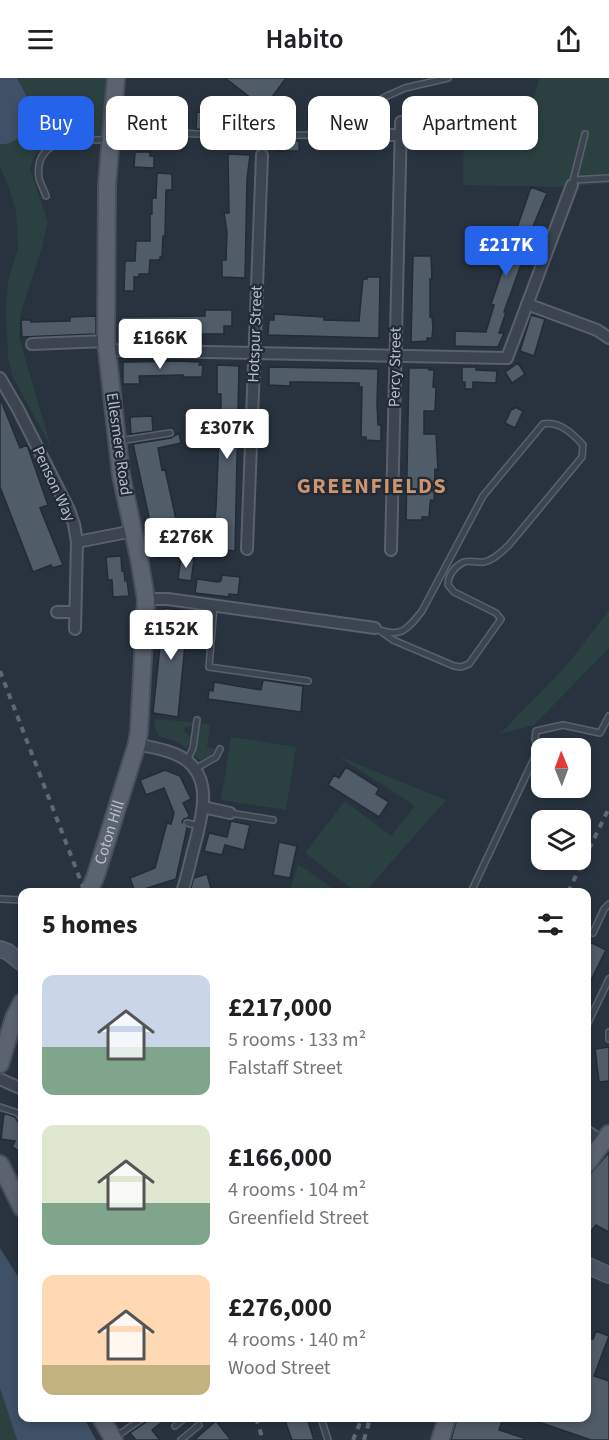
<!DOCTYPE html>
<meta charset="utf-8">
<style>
:root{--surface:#fff;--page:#f6f6f6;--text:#202124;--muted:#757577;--accent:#2563eb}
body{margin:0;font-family:"Source Sans 3",sans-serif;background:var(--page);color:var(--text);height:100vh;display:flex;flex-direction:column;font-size:22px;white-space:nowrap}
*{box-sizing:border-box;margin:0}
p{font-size:20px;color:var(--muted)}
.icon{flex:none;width:33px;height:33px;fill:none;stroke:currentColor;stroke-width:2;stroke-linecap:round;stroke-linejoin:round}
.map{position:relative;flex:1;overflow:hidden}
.side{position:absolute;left:18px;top:810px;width:573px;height:534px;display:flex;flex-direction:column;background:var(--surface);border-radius:12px;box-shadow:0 3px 9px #0003}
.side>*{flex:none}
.hud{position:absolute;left:18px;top:18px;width:573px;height:54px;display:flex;gap:12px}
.needle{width:39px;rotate:359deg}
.buttons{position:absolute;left:531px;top:660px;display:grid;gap:12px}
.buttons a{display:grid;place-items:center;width:60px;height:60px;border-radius:12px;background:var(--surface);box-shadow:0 3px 9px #0003;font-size:30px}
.price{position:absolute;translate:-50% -51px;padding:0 14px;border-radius:6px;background:#fff;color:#222;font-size:20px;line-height:39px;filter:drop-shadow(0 2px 3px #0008)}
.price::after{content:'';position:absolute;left:50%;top:36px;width:18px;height:14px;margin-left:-9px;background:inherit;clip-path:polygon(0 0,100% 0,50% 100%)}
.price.current{background:var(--accent);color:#fff}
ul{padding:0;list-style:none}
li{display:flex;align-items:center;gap:18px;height:150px;padding:0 24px}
li span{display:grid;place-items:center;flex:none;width:168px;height:120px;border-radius:12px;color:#555}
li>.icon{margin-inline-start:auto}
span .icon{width:72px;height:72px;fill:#fffc;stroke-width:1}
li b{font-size:26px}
h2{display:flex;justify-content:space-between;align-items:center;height:72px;padding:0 24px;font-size:26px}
.chip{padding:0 21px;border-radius:12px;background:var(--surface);box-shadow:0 3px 9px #0003;font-size:21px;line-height:54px}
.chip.current{background:var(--accent);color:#fff}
header{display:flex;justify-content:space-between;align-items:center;height:78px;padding:0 24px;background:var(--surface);font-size:27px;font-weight:600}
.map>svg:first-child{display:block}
.green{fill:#2b4041}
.water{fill:#3f5166}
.building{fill:#515c69;stroke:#222b36;stroke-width:1.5}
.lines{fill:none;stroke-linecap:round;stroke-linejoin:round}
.lane-casing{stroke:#59626c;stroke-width:8}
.street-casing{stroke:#59626c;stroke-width:14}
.secondary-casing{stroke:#59626c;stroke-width:18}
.primary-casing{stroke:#48505b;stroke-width:20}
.lane{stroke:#3c444f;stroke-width:5}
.street{stroke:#3c444f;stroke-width:10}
.secondary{stroke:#4a5462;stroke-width:15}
.primary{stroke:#5a636f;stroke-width:16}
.rail{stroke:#5e6976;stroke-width:4;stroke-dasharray:6 6;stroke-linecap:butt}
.labels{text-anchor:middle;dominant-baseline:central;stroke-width:4.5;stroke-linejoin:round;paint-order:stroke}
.street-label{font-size:16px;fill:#b8bfc9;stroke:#202934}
.district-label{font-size:22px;font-weight:bold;letter-spacing:1.5px;fill:#ce946f;stroke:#202934}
</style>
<header><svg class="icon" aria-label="menu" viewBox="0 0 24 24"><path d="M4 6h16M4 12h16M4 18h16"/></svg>Habito<svg class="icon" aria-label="share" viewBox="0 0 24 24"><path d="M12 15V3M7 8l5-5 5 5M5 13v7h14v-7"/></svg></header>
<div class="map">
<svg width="609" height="1362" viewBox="0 0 609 1362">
<rect width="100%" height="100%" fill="#28333f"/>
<path class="green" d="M17 0H107L105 57 65 56 47 64 34 78 30 91 48 144 41 173 21 234 19 259 51 369 12 298 8 278 6 228 8 204 18 170 16 134 8 107 0 89V66L3 67 28 19Z
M539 0H609V105L566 109 463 107 464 44H517L519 37 534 20Z
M609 532V570L534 647 500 656 568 586Z
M155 641 193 644 191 649 186 648 184 653 188 656 190 661 187 671 177 664 159 658 154 647Z
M201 645 210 647 207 669 215 671 210 678 200 682 195 678Z
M231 659 296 669 286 732 221 722Z
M338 678 446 722 365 814H349L351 810 305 775 345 723 391 758 415 728Z
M298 786 338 814H289Z
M0 1310 17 1362H0Z"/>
<path class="water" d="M0 0H17C27 18 42 41 22 57 15 63 8 67 0 66Z
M0 1170 22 1205V1340H84L96 1362H17L0 1310Z"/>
<path class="building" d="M225 0H286L264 30Z
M197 34 216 35 215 52 196 51Z
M247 35H267L266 51 247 50Z
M279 63H299V73H279Z
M135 74H150V78H154V90L134 89Z
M228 76 250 77 247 101 245 200 222 199V182H226L227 154 224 135H229Z
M157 95 172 96V112H166L165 158H163L162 179H160V182H150L149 196H139V199H134V213H124L125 183H135L136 163H150V136H152V120H156Z
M531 109 547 115 524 170H527L504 234H506L499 255H504L498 269 455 268V253L486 254 494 227 491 226Z
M413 178H431L432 201H430V239H432L433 249 432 260H427V263L411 264Z
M367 199H380L379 260 268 257 269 242H274V236L324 239V242L359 243 363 201H367Z
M205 232H232V248H224V256H202V261L121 258V239L205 238Z
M531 237 545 241 534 278 520 273Z
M96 238V256L22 259 21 242H31V244L70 243V239Z
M180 283 200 284 199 287H203L202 299H183V297L139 298 140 306H123V284Z
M518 285 525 296 512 305 505 294Z
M217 287 239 288 235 473 210 470 211 451H214L216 431 219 356H216V348L227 346 226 338H221V316H217Z
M269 289 378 291 377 326 378 347H381V363L366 362V359H361L362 309H359V305L301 304H290V308L269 307Z
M462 289H476V292L497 293 496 305 473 304V311H465V304H462Z
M409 290H429V292H434L433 309H436L435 333H424V356H436L438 392 435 391 434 423 431 422 430 426 429 439H422V442H406Z
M0 320 20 370 27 367 48 427 40 430 63 487 52 490 51 487 33 494 0 409Z
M515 329 523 333 515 350 505 345 512 330 514 331Z
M152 338 153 353 131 356 130 339Z
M179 355 181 365 158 370 162 392 165 391 177 446 170 448 176 476 157 480 151 455H148L145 439H149L133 366 171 360Z
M121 478 122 493H124L125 503 127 502 129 518 113 519 112 502H108L106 479Z
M181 480 194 482 191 503 178 501Z
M222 497 240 499 238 517 229 516V519L195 515 197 501 218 504 221 503Z
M164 530 193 534 192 548H189L188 557 186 556 178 639 153 635Z
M263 602 303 608 301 634 208 621 209 612 213 613 214 604 261 612Z
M346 689 379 710 376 716 389 724 379 739 328 707 334 697 339 700Z
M165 692 180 698 191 721 183 725 189 737 188 740 184 741 182 744 187 750 176 801 135 814 130 800 155 790 167 745 171 746 174 735 164 710 146 717 140 702Z
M231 743 250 747 244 772 225 767 222 777 204 773 209 755 227 759Z
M279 764 297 768 290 800 273 797Z
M207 796 212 814H193L191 809 194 800Z
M590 864 606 872 586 912V871Z
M609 969V1003L599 1004 595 971Z
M4 1035 15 1039 19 1045 22 1046V1075L12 1069 15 1063 1 1061Z
M609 1074V1154L596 1147 586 1159V1101Z
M596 1253 609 1258 594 1298 609 1303V1362H591L527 1340H586V1267L589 1260 593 1261Z
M148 1340H167L152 1352 160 1362H136L130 1355 146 1344Z
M284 1340H307L314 1362H292Z
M457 1340H503L499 1352 524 1360V1362H451Z
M216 1343 231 1362H194Z"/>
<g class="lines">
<defs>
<path id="lane" d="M114 53 259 58 307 57 321 54 387 18 405 10 448 0
M573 102 609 100
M572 107 585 56
M46 118C44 112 40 105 39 100 33 58 80 61 107 62
M119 363 170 355
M214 528 209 589 308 603
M375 550C400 561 407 552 422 533L483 418 543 346C560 343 573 356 583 367L582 379 509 467C501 474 494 482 484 484 478 485 470 482 464 484 455 488 448 497 448 507L454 514 496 535 501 541 469 586 461 589 454 588 393 562 379 552
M187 683 193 670 197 642
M195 691 216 679 220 671
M230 735 273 742
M187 745 199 748
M471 814 539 670 535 661 536 653 563 647 600 655 609 638
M0 821 22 822
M593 855 604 831 609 826
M586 949 609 901
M609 954V961
M0 1029 18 1035 22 1041
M321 1340 328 1362
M175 1348 185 1340
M114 1360 143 1340
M181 1362 199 1347"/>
<path id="street" d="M383 57H401
M527 226 597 252 609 260
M32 266 106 263
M106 272 507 280 572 107
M0 300 18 331 69 432 74 446 77 464 133 453
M247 471 262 77
M391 472 401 44
M146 521H168L375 550
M57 534H75
M75 551 77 464
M137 666C153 670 172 672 186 682 214 703 201 741 194 769 190 784 187 800 182 814
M203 729 230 735
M0 1001 22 1011
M586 1053 603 1064"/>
<path id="secondary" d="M0 871 8 874 22 885
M586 1187 609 1197"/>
<g id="primary">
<path id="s1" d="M89 814 96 797 137 666 139 653 146 521 139 480 121 397 106 263 107 106 116 0"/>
<path d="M0 986 14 940 22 924"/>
<path d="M0 1086 22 1130"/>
<path d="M586 1087 609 1056"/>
<path d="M101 1340 114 1362"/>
<path d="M440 1362 447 1340"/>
</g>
</defs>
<use href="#lane" class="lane-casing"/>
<use href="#street" class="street-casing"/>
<use href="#secondary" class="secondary-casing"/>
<use href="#primary" class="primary-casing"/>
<use href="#lane" class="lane"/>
<use href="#street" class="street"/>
<use href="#secondary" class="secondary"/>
<use href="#primary" class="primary"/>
<path class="rail" d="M0 593 85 814
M568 814 609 730
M256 1340 263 1362
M353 1362 362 1340
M364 1362 370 1340"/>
</g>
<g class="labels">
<g class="street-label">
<text transform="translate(255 256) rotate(-88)">Hotspur Street</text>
<text transform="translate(395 289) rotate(-89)">Percy Street</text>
<text transform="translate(119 366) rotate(82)">Ellesmere Road</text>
<text transform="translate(54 406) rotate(65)">Penson Way</text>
<text stroke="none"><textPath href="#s1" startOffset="63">Coton Hill</textPath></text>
</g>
<g class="district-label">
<text x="372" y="408">GREENFIELDS</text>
</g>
</g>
</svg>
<div class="buttons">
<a><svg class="needle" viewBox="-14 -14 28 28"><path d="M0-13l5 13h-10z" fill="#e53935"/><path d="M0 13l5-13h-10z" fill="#757577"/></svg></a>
<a><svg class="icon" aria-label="layers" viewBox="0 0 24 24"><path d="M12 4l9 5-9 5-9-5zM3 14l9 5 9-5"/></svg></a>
</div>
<b class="price current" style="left:506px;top:199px">£217K</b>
<b class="price" style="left:160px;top:292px">£166K</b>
<b class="price" style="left:227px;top:382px">£307K</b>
<b class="price" style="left:186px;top:491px">£276K</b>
<b class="price" style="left:171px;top:583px">£152K</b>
<div class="hud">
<a class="chip current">Buy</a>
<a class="chip">Rent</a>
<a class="chip">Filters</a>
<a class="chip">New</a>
<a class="chip">Apartment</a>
</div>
<section class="side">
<h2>5 homes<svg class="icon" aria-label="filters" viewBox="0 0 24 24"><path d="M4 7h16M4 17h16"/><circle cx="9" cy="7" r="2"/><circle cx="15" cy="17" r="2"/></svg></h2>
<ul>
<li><span style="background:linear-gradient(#c9d6e8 60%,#7fa58c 0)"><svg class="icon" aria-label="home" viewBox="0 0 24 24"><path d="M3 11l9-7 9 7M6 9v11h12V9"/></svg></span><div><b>£217,000</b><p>5 rooms · 133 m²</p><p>Falstaff Street</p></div></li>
<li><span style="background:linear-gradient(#dfe7d0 65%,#7fa58c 0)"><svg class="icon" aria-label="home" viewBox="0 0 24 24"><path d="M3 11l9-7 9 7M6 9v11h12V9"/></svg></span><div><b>£166,000</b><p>4 rooms · 104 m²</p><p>Greenfield Street</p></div></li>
<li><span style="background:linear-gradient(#ffd9b3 75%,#c2b280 0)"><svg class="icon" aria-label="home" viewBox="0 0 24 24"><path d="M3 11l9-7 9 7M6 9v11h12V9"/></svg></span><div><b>£276,000</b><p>4 rooms · 140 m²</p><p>Wood Street</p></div></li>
</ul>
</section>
</div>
